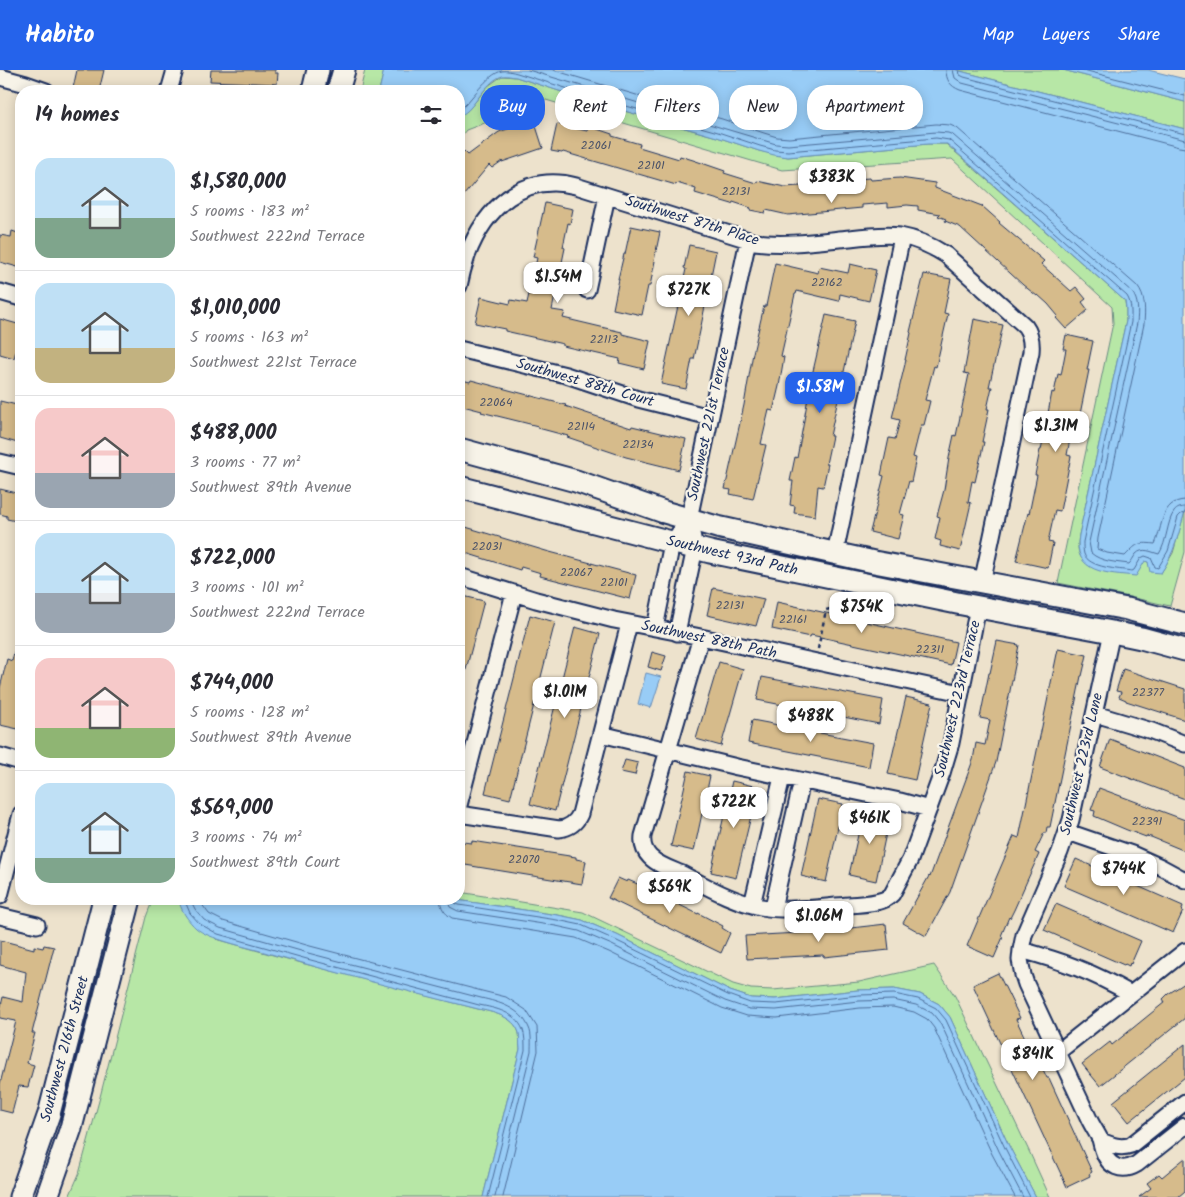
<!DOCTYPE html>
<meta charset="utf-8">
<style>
:root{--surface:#fff;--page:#f2f2f3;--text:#2b2b33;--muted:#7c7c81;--line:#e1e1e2;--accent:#2563eb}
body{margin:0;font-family:Kalam,sans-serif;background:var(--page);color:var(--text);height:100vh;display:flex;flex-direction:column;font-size:19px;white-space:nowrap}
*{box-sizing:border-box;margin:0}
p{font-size:16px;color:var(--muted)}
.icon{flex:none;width:28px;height:28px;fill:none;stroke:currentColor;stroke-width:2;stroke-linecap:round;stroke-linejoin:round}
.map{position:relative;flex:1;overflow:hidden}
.details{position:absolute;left:15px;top:15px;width:450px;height:820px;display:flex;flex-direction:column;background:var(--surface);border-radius:20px;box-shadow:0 2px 12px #0003}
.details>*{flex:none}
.guide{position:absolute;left:480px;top:15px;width:475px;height:45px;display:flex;gap:10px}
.price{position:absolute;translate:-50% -42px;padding:0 11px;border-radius:10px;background:#fff;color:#222;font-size:16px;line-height:32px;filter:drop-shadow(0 1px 2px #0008)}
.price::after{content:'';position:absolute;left:50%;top:30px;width:15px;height:11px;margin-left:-8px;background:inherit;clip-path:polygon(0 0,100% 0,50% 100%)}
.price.active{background:var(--accent);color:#fff}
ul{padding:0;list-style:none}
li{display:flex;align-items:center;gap:15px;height:125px;padding:0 20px}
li+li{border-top:1px solid var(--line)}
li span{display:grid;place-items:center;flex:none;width:140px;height:100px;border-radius:15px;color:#555}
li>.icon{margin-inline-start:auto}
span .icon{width:60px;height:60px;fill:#fffc;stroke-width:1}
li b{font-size:21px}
h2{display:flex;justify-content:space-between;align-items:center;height:60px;padding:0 20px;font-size:21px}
.pill{padding:0 18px;border-radius:20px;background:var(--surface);box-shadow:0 2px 12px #0003;font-size:18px;line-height:45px}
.pill.active{background:var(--accent);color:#fff}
header{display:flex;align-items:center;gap:30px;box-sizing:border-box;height:70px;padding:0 25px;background:var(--accent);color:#fff}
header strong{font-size:24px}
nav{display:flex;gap:28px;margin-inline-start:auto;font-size:18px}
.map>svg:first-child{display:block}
.green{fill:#b7e7a6;stroke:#698b82}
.water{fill:#98ccf6;stroke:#668db9}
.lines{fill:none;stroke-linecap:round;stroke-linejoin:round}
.shore{stroke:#4d6e9b;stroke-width:1}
.building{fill:#d6bb8b;stroke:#1b2f5e}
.street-casing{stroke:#1b2f5e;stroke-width:19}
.secondary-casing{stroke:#1b2f5e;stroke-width:25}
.path{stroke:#1b2f5e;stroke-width:2.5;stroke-dasharray:4 4;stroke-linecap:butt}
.street{stroke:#f7f3e8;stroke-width:15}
.secondary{stroke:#f7f3e8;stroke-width:21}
.labels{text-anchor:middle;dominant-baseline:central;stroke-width:4.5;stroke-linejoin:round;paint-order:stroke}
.number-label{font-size:12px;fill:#4a5269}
.street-label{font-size:15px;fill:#1b2f5e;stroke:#f7f3e8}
</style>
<header>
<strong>Habito</strong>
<nav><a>Map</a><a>Layers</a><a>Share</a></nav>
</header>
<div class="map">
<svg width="1185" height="1127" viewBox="0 0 1185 1127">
<rect width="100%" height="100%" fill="#ede2cc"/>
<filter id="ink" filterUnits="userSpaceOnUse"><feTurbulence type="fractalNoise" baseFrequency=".02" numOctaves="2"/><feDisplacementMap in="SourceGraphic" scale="10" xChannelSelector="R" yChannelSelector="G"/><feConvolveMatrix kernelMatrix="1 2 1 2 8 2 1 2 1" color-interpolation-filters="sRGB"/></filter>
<g filter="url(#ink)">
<path class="green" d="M365 0H384L379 21H360Z
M956 0H1063L1185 32V59Z
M502 6 516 7 596 33 717 67 759 81 788 87 928 74H946L1125 231 1126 239V251L1079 465C1077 478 1077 486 1088 495L1145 491 1148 492 1161 503 1173 483 1185 441V482L1170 536 1130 527 1058 513 1113 253 1112 237 952 89 782 100 546 30 466 60 459 69V47L470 38 488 16Z
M459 822 583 842 733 914 751 919 773 920 859 912 934 895 955 926 1029 1081 1050 1127H1036L1009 1076 950 947 939 934 920 924 894 919 858 920 775 929 751 928 730 921 617 865 582 850 558 845 450 829H459Z
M153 829H179V832L216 869 305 894 478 939C492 942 514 946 519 963 520 967 519 974 520 979L483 1127H69L79 1104 100 1027 146 847Z"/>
<path class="water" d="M384 0H956L1185 59V441C1179 463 1174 484 1161 503L1150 502 1148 492 1145 491 1136 506C1108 503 1072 504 1079 465L1126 251V239L1125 231 947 74H928L788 87 774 85 759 81 717 67 596 33 516 7C512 7 507 5 503 6 491 8 479 28 471 37 468 41 463 44 459 47V21H379Z
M1063 0H1148L1185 9V32Z
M646 603 661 607 651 638 638 634Z
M179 829H450L558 845 582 850 617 865 730 921 751 928 775 929 858 920 894 919 920 924 939 934 950 947 1009 1076 1036 1127H483L520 979C519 974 520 967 519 963 514 946 492 942 478 939 407 921 335 903 264 882 247 877 208 869 196 858 189 852 179 838 179 829Z"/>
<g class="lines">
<path class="shore" d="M528 0 776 74 788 75 936 62 948 63 953 65 1132 222C1139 231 1138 242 1137 253L1089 472 1091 483C1101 492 1116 492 1129 494 1132 491 1133 488 1136 484 1143 477 1151 482 1159 484 1167 472 1167 451 1174 442 1177 438 1181 437 1185 437
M553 0 653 30 722 49 764 63 777 67 789 68 936 54 950 55 957 58 1137 216C1146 227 1145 241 1144 254L1098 468 1097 479 1107 483 1125 486C1137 474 1137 472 1155 474 1163 457 1160 431 1185 430
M946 0C946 10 950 16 960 20L1179 77 1185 78
M953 0 955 8 962 13 1185 70
M959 0 960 5 964 7 1185 64
M1083 0 1185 26
M459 41C471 31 487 4 502 1 506 0 513 2 517 3L598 28 718 62 760 76 775 80 788 81 936 68 949 70 1127 226C1132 234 1131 243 1131 252L1083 472C1083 475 1083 480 1084 484 1089 498 1119 499 1132 501L1134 500 1141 488 1145 486 1151 488 1155 497 1158 498 1168 481 1178 447 1181 444 1185 443
M184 829 190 843 200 854 218 864 307 889 479 935C495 938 516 942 523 960 525 965 525 974 525 980L488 1127
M190 829 195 839 204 850 220 858 308 883 481 928C499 932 521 938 529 958 532 964 531 974 531 981L495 1127
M198 829 209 844 223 851 310 876 482 921 506 927 526 940 537 957 538 981 503 1127
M440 829C441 838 444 843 452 848L576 868 609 882 722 938 747 946 777 948 860 938 893 937 914 942 927 949 934 958 992 1084 1015 1127
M447 829 450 837 458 841 556 856 579 861 612 875 725 931 749 939 776 940 859 931 893 930 916 935 932 943 941 954 999 1081 1023 1127
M454 829 455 833 459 835 557 850 581 855 615 870 728 925 750 933 776 934 859 925 894 924 918 929 936 938 946 950 1005 1078 1030 1127"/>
</g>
<path class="building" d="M77 0H104L99 21H86L73 18Z
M211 0H275V3H278L277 14 210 11Z
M534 50 543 78 502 92V91L492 98 489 95 459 131V87L464 81 468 85 499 62Z
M557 54 587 61 588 56 612 64V66L640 74 639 77 679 89 680 86 693 90 725 101 724 103 756 113 757 111 785 117 815 115V111L840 108V110L870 108 871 110 900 108 935 113V118L982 136 1000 152 999 153 1044 191 1041 194 1071 221 1076 217 1086 229 1082 232 1088 240 1066 259 1056 248 1058 246 1048 234 1038 225 1037 226 1023 215 960 157 945 151 946 149 938 146 940 144 918 140V136L907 135 888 137V133L862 135V138L788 145 766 140 765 143 750 140 751 138 733 132 732 134 695 123 696 119 677 113 676 115 563 82 562 83 551 81Z
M545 133 573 139 570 154 568 153 563 177 565 178 552 240 565 242 563 248 622 262V264L650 271 644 299 619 293 620 289 563 276V274L505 261V259L475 253 481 227 510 234 511 230 527 233 537 188 533 187Z
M631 156 660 162 654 191H655L650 216H648L642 245 613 239 619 209H618L624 184H625Z
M12 161 21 164V198L0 192V165L11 167Z
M689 175 716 181 700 261 694 289H692L686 319 661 314 686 199 684 198Z
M775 193 818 203 819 197 848 203 850 194 876 200 869 231 840 224 839 231 797 221 796 224H795L781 286 784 287 779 316 773 341 769 340 761 374 766 375 753 429 730 424 731 420 725 419 744 335 753 283 764 236H766Z
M924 204 951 209 944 243 948 244 936 297 934 296 925 330 930 331 924 355H921L913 387 916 388 911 412 909 411 900 444 904 445 898 469 870 462 884 406 881 405 889 368 895 369 900 350 892 348 906 290H905L911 263 910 262Z
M826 245 855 251 830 366H832L826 394H828L823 417 818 416 815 446 794 443 795 436 790 435 793 411H790L795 387 797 388 803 356 808 327H807Z
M0 249 21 255V272L18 282 16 281 14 288 0 284Z
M974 249 1003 255 989 317H992L987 339H989L982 372H984L975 412 972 411 968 432 971 433 960 481 940 476 941 471 935 469 940 447 937 446 944 420 949 388 954 365 956 366 969 304 964 303Z
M1066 265 1093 271 1087 300H1089L1078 354 1073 353 1067 385 1071 386 1060 441 1055 440 1048 472 1053 473 1048 498 1016 491 1028 443 1029 444 1037 405H1035L1040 380H1041L1052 322 1054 323 1058 304 1061 305 1066 279H1063Z
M462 310 470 312 471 310 566 335 565 336 631 358 632 356 686 369 679 400 626 387 567 367 568 366 538 358V356L481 342 482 341 459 335V313L461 314Z
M0 331 21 336V374L0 368Z
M0 419 21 424V452L7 449V446L0 444Z
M459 455 546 481 636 505 630 529 540 506 541 503 521 497 520 500 459 481Z
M713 518 764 529 756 556 707 545Z
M459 525 484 531 462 615H459Z
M777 532 956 572 951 595 811 565 810 567 772 559Z
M530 545 555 552 510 729 485 723Z
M575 557 600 564 555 741 530 734Z
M17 570 21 571V648L18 659 0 655V618L7 589 12 591Z
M997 571 1019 575 996 692 950 822 926 866 903 853 929 806 930 807 973 690 976 673 985 675 990 650 980 648 989 603H990Z
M1058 579 1087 585 1082 606H1081L1050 757H1047L1046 763H1044L1035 782 1039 784 1014 840 1010 848 1009 847 1001 866 1003 867 994 888 967 876 1014 766 1019 768Z
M652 582 666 586 661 601 648 597Z
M719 592 743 599 721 676 696 669Z
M1123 599 1185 619V650L1126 631V630L1119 627 1121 622 1116 621Z
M762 607 883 630 879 654 757 630Z
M906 627 932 633 915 710 888 704Z
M752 650 873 673 869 697 748 673Z
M1110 669 1185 698V729L1100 697Z
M625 690 638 693 635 705 621 702Z
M688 701 710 706 694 781 671 776Z
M732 711 758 717 736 808 711 802Z
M1099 718 1185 750V781L1151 767 1146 766V767L1127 760 1094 746 1095 741 1091 740Z
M818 729 843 734 826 812 801 806Z
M864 738 890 744 876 811 849 805Z
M472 771 576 787V789L586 791 582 814 459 794 463 772 472 773Z
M1076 789 1183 836 1182 840 1183 841 1173 863 1064 816Z
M618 808 627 812 628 810 640 815V814L654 821 653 822 698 844V843L723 856 722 858 730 863 721 883 608 828Z
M1056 834 1141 871 1131 894 1130 893 1129 896 1125 894 1124 895 1044 860Z
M886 854 889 880 824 887 823 885 747 889 745 866 816 862Z
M0 870 34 879V876L43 878 44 875 54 877 32 963H35L27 993 34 995 28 1017 19 1016 12 1043 0 1040V1014L16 951 0 948V940L3 927 23 932 26 902 0 895Z
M998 903 1020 948 1016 949 1025 968 1028 967 1031 974 1047 1008H1049L1092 1102 1089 1104 1090 1106 1067 1117 973 915Z
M1185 913V948L1100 1016 1082 994 1110 972 1112 975 1165 932 1163 929 1168 924Z
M1185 974V1007L1129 1052 1113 1032Z
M1185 1088V1121L1178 1127H1139L1151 1118 1147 1113 1159 1104 1162 1107Z"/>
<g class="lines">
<defs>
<path id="street" d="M0 7 26 14 46 21
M169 21 175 0
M459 216C461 206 464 195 467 186 485 138 523 102 576 116L755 172C786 176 819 171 850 168 867 166 884 164 900 166 917 169 932 176 946 185L1025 256C1031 264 1032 272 1031 282L982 513
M587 220 607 126
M0 222 21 228
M459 279 566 305 638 329 710 347
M0 392 21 397
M835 483 902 167
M459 506 536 530 614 550 696 566 961 623
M655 558 672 473 689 449 748 170
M1112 562 1071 750 1060 782 1024 865 1021 880 1020 890 1023 905 1026 914 1090 1051C1093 1057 1097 1063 1100 1069 1101 1073 1102 1077 1103 1080 1108 1097 1122 1103 1137 1094L1185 1056
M677 563 695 478 689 449
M701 567 643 766C642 774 644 781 650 787 658 795 670 799 680 803 706 816 733 832 761 837 789 842 820 837 849 835 860 834 872 834 883 830 887 829 889 827 892 824L910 790 942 703 951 673 978 537
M1095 644 1152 661 1185 674
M601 664 737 697 900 731 929 739
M0 686 21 692
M459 735 514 523
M459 744 559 759C569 758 576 753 580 744L629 554
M1068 762 1132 784 1161 797 1185 810
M0 826 21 744
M752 835 782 707
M773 838 802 711
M0 846 37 855
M1021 880C1062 891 1093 902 1131 924
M1058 982 1185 881
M1101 1071C1111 1075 1120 1079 1131 1075L1185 1032"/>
<path id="secondary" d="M313 21 318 0
M338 21 344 0
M459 379 576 411 664 442 717 457 874 492 1127 539 1185 554
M459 417 710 482 957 533 1112 562 1141 568 1185 580
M20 1127 49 1044 104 829
M47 1127 71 1058 130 829"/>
</defs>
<use href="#street" class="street-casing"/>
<use href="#secondary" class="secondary-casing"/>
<path class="path" d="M818 579 826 540 833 538 836 523"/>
<use href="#street" class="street"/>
<use href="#secondary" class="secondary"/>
</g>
</g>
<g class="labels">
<g class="number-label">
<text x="596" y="75">22061</text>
<text x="651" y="95">22101</text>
<text x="736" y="121">22131</text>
<text x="827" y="212">22162</text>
<text x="604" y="269">22113</text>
<text x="496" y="332">22064</text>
<text x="581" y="356">22114</text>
<text x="638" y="374">22134</text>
<text x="487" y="476">22031</text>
<text x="576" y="502">22067</text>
<text x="614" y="512">22101</text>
<text x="730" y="535">22131</text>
<text x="793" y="549">22161</text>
<text x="930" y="579">22311</text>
<text x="1148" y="622">22377</text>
<text x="1147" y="751">22391</text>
<text x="524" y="789">22070</text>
</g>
<g class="street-label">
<text transform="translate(692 151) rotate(17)">Southwest 87th Place</text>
<text transform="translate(585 313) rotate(16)">Southwest 88th Court</text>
<text transform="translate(709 354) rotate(-78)">Southwest 221st Terrace</text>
<text transform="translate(732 486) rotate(13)">Southwest 93rd Path</text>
<text transform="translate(709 570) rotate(12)">Southwest 88th Path</text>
<text transform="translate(958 629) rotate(-77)">Southwest 223rd Terrace</text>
<text transform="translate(1082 694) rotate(-77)">Southwest 223rd Lane</text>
<text transform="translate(65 979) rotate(-75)">Southwest 216th Street</text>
</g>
</g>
</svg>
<b class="price" style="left:832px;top:134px">$383K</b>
<b class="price" style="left:558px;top:234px">$1.54M</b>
<b class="price" style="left:689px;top:247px">$727K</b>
<b class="price active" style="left:820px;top:344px">$1.58M</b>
<b class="price" style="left:1056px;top:383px">$1.31M</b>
<b class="price" style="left:862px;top:564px">$754K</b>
<b class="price" style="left:565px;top:649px">$1.01M</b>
<b class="price" style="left:811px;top:673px">$488K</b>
<b class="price" style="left:734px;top:759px">$722K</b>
<b class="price" style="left:870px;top:775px">$461K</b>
<b class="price" style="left:1124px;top:826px">$744K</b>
<b class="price" style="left:670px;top:844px">$569K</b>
<b class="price" style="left:819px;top:873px">$1.06M</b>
<b class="price" style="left:1033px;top:1011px">$841K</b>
<div class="guide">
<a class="pill active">Buy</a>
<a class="pill">Rent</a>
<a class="pill">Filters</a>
<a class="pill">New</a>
<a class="pill">Apartment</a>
</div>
<section class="details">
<h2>14 homes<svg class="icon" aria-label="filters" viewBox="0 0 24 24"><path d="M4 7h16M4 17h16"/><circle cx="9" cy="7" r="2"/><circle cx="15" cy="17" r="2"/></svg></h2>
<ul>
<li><span style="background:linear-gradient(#bfe0f5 60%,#7fa58c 0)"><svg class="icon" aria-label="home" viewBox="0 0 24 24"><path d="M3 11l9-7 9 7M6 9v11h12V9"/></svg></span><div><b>$1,580,000</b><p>5 rooms · 183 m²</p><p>Southwest 222nd Terrace</p></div></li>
<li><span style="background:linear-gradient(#bfe0f5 65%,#c2b280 0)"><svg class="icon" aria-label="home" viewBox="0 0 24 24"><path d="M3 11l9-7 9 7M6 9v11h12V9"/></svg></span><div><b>$1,010,000</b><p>5 rooms · 163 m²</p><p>Southwest 221st Terrace</p></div></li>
<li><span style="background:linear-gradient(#f6c9c9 65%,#9aa5b1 0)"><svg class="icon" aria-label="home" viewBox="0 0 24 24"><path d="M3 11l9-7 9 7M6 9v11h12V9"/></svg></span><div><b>$488,000</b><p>3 rooms · 77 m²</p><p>Southwest 89th Avenue</p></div></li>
<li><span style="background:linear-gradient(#bfe0f5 60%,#9aa5b1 0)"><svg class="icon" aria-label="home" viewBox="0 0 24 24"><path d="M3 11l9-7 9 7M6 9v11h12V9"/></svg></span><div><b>$722,000</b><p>3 rooms · 101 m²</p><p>Southwest 222nd Terrace</p></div></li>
<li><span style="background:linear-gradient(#f6c9c9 70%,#8fb573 0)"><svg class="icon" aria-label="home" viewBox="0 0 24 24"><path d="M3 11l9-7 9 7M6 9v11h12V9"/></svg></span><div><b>$744,000</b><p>5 rooms · 128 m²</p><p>Southwest 89th Avenue</p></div></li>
<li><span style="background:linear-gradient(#bfe0f5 75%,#7fa58c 0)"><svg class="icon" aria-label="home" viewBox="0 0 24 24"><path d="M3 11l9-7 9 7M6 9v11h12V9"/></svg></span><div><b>$569,000</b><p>3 rooms · 74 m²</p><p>Southwest 89th Court</p></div></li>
</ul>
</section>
</div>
